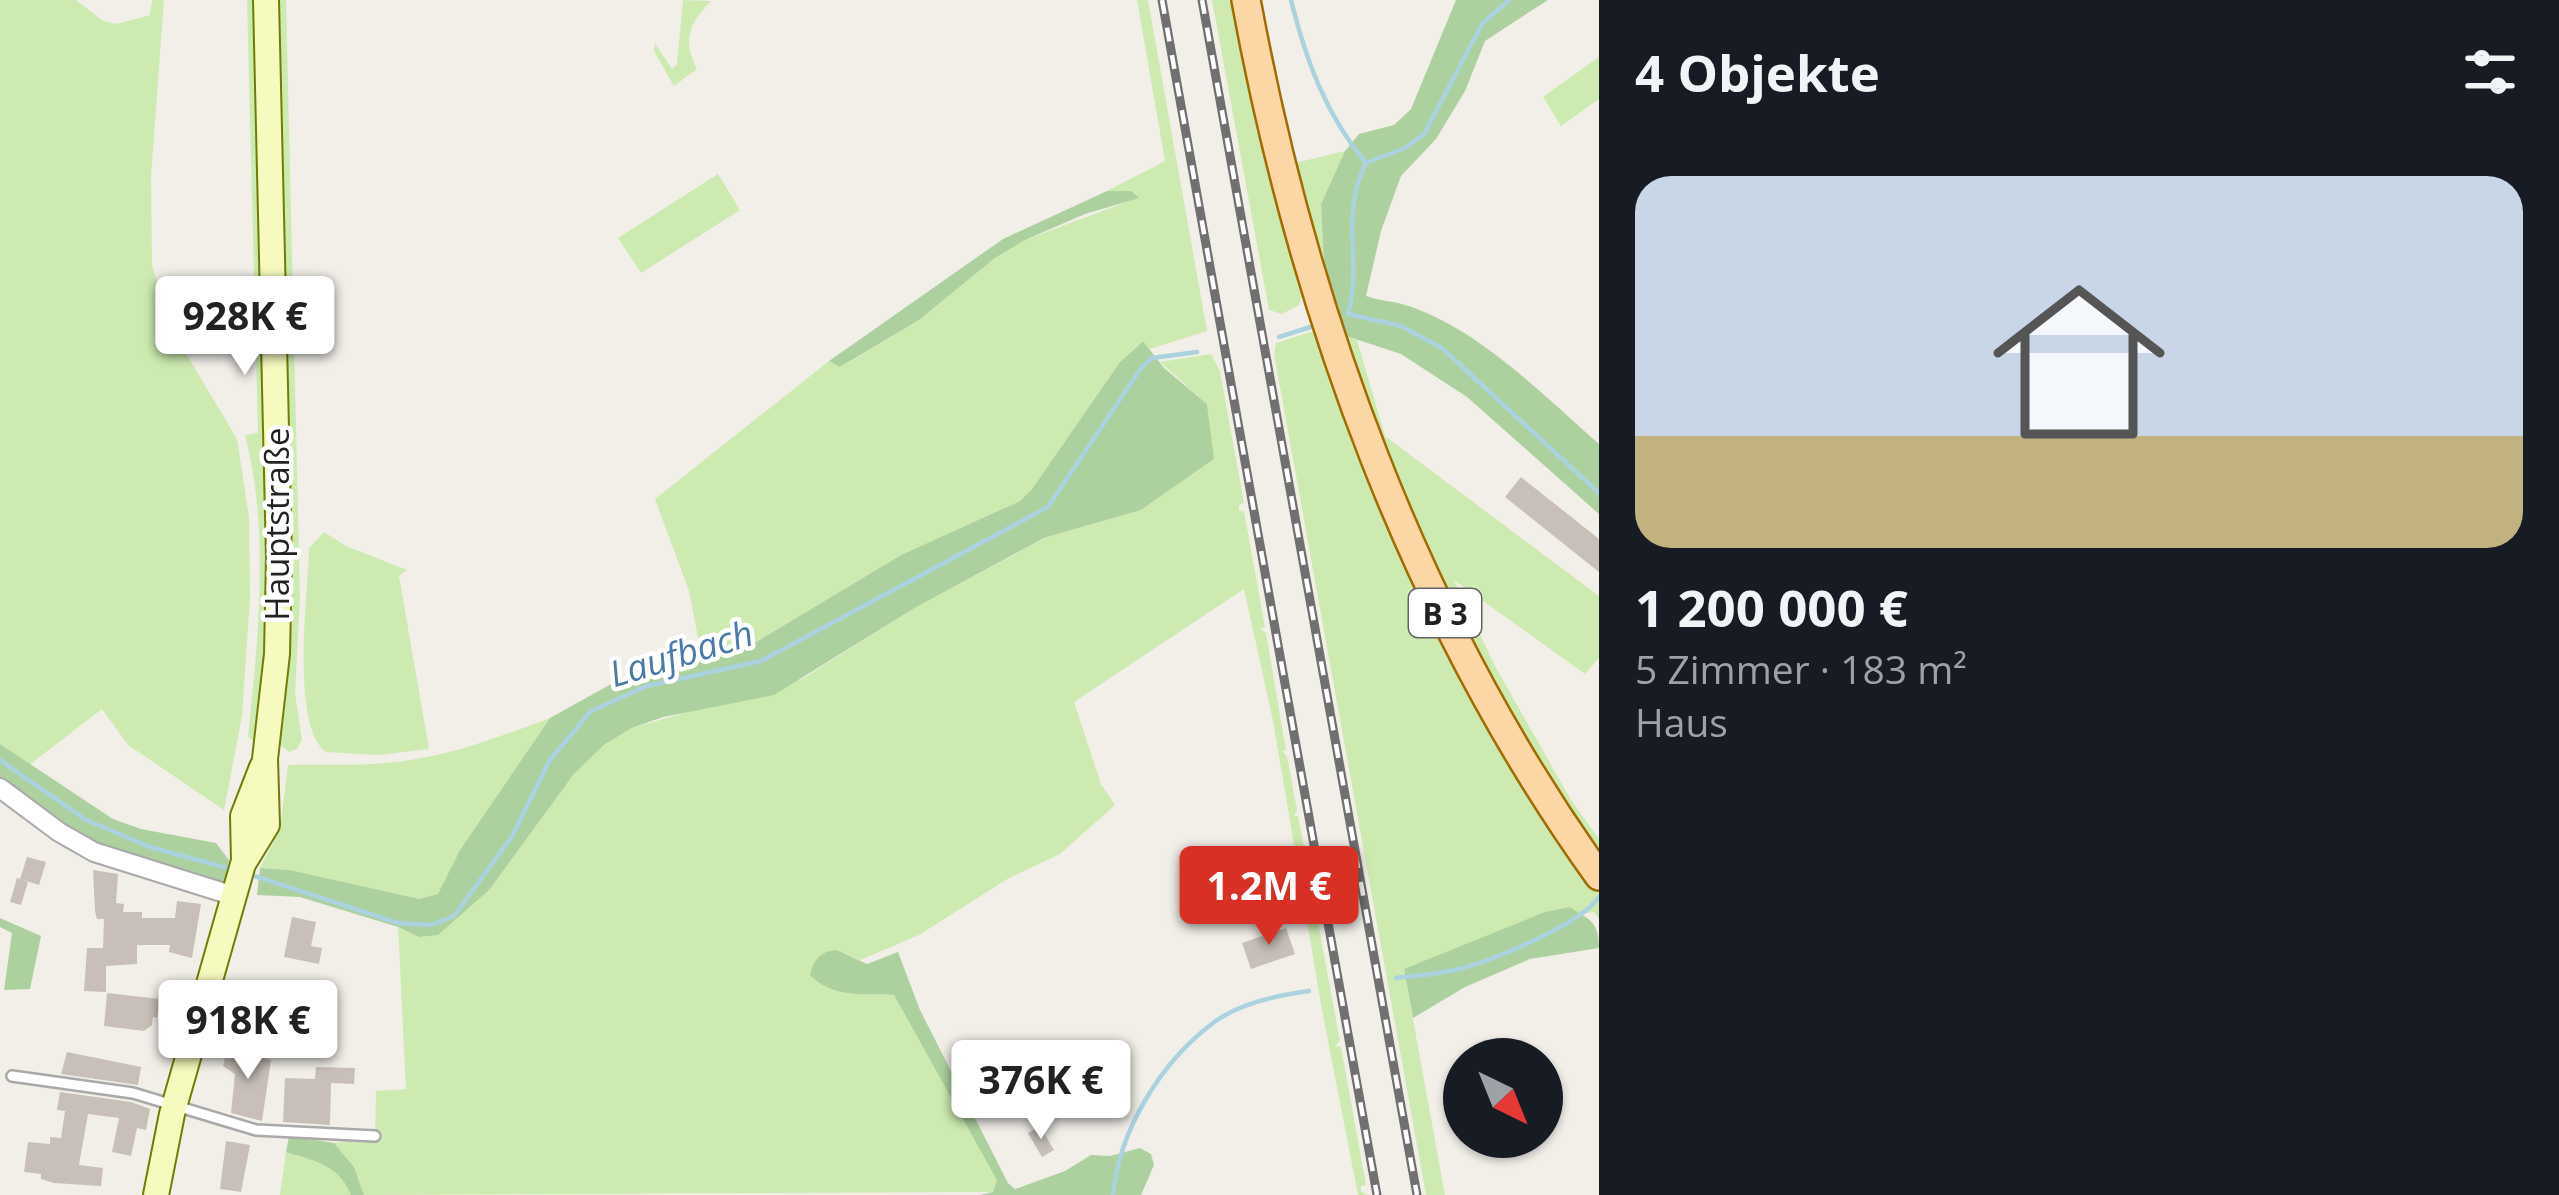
<!DOCTYPE html>
<html lang="de">
<meta charset="utf-8">
<style>
:root{--surface:#171b24;--page:#242831;--text:#f1f3f6;--muted:#9ea1a6;--accent:#d93025}
body{margin:0;font-family:"Open Sans",sans-serif;background:var(--page);color:var(--text);height:100vh;display:flex;flex-direction:column;font-size:45px;white-space:nowrap}
*{box-sizing:border-box;margin:0}
p{font-size:39px;color:var(--muted)}
.icon{flex:none;width:66px;height:66px;fill:none;stroke:currentColor;stroke-width:2;stroke-linecap:round;stroke-linejoin:round}
.map{position:relative;flex:1;overflow:hidden}
.sheet{display:flex;flex-direction:column;background:var(--surface);width:960px}
.sheet>*{flex:none}
.needle{width:78px;rotate:137deg}
.controls{position:absolute;left:1443px;top:1038px;display:grid;gap:24px}
.controls a{display:grid;place-items:center;width:120px;height:120px;border-radius:50%;background:var(--surface);box-shadow:0 3px 9px #0004;font-size:60px}
.price{position:absolute;translate:-50% -102px;padding:0 27px;border-radius:12px;background:#fff;color:#222;font-size:39px;line-height:78px;filter:drop-shadow(0 3px 6px #0008)}
.price::after{content:'';position:absolute;left:50%;top:72px;width:36px;height:27px;margin-left:-18px;background:inherit;clip-path:polygon(0 0,100% 0,50% 100%)}
.price.on{background:var(--accent);color:#fff}
ul{padding:0;list-style:none}
li{display:grid;align-content:center;gap:24px;height:636px;padding:0 36px}
li span{display:grid;place-items:center;height:372px;border-radius:36px;color:#555}
li>.icon{margin-inline-start:auto}
span .icon{width:216px;height:216px;fill:#fffc;stroke-width:1}
li b{font-size:51px}
h2{display:flex;justify-content:space-between;align-items:center;height:144px;padding:0 36px;font-size:51px}
main{display:flex;flex:1;min-height:0}
.map>svg:first-child{display:block}
.grass{fill:#cdebb0}
.forest{fill:#add19e}
.lines{fill:none;stroke-linecap:round;stroke-linejoin:round}
.stream{stroke:#aad3df;stroke-width:4.5}
.building{fill:#c7bfb8}
.lane-casing{stroke:#a9a9a9;stroke-width:14}
.street-casing{stroke:#a9a9a9;stroke-width:22}
.secondary-casing{stroke:#707d05;stroke-width:28}
.primary-casing{stroke:#a06b00;stroke-width:32}
.lane{stroke:#fff;stroke-width:9}
.street{stroke:#fff;stroke-width:18}
.secondary{stroke:#f7fabf;stroke-width:24}
.primary{stroke:#fcd6a4;stroke-width:27}
.rail-casing{stroke:#707070;stroke-width:9}
.rail{stroke:#fff;stroke-width:4.5;stroke-dasharray:14;stroke-linecap:butt}
.labels{text-anchor:middle;dominant-baseline:central;stroke-width:9;stroke-linejoin:round;paint-order:stroke}
.shield{fill:#fff;stroke:#646464;stroke-width:3}
.shield-label{font-size:30px;font-weight:bold;fill:#222}
.street-label{font-size:33px;fill:#222;stroke:#fff}
.water-label{font-size:36px;font-style:italic;fill:#4a7aab;stroke:#fff}
</style>
<main>
<div class="map">
<svg width="1599" height="1195" viewBox="0 0 1599 1195">
<rect width="100%" height="100%" fill="#f2efe9"/>
<path class="grass" d="M0 0H76L103 21 117 24 150 15 152 0H164L151 177 152 264 170 327 237 439 249 517 250 598 242 716 224 810 128 745 102 709 29 765 0 744Z
M247 0H256L269 602 265 684 253 741 248 737C258 640 270 531 245 435L258 433Z
M275 0H286L300 597 295 693 302 740 297 749 289 752 280 744 287 659Z
M683 0 711 1C689 24 682 40 697 69L674 86 654 51 655 43 672 69 677 64Z
M1137 0H1148L1207 331 1150 349 1142 341 1120 362 1032 489 1020 501 901 555 758 641 701 653 689 591 655 499 829 361 841 367 919 320 995 258 1025 240 1137 198 1131 191H1107L1165 161Z
M1212 0H1237L1304 291 1299 305 1282 314 1269 310Z
M1599 57V99L1561 126 1543 97Z
M1345 151 1321 204 1325 286 1291 164Z
M718 174 740 210 641 273 618 238Z
M1314 331 1538 801 1599 893V919L1594 912 1579 914 1404 970 1445 1195H1426L1274 354 1276 343Z
M1346 336 1357 340 1385 436 1599 596V658L1585 674 1454 580 1495 666 1571 800 1599 839V856L1504 708 1399 495 1341 339Z
M1211 354 1220 371 1244 503 1239 505V510L1244 511 1265 627 1260 628 1266 633 1286 750 1282 751 1287 756 1297 810 1294 816H1298L1313 895 1309 896 1314 901 1340 1041 1335 1046 1341 1047 1366 1185 1361 1186V1191L1367 1195H1358L1322 1010 1273 721 1244 589 1074 702 1101 784 1115 805 1060 854 1009 878 919 935 860 960 837 950 850 994 894 995 998 1180 993 1192 364 1195 354 1167 334 1143 375 1139 376 1091 406 1089 398 927 419 937 490 889 574 774 605 744 632 728 802 679 913 609 1045 538 1141 510 1213 460 1207 404 1160 362Z
M324 532 346 546 407 570 399 576 429 749 378 755 326 752C290 727 308 592 309 548Z
M550 718 460 850 439 894 418 899 290 870 260 868 280 830 288 765C319 764 352 766 384 763 442 759 496 738 550 718Z
M286 1152C315 1161 339 1165 351 1195H280Z"/>
<path class="forest" d="M1456 0H1548L1485 41 1465 91 1436 139 1401 176 1381 231 1366 296C1377 300 1390 301 1402 304 1475 325 1543 395 1599 444V514L1467 397 1401 354 1346 336 1325 286 1321 204 1345 151 1359 134 1394 125 1411 109Z
M1107 191H1131L1139 198 1085 214 1025 240 995 258 919 320 840 367 829 361 1003 239Z
M1143 341 1164 368 1207 404 1214 459 1141 510 1044 538 913 609 774 695 663 717 632 728 605 744 574 774 490 889 438 935 419 937 398 927 300 897 257 895 260 868 290 870 419 899 438 894 460 850 550 718 622 678 701 653 758 641 901 555 1020 501 1032 489 1120 362Z
M0 744 113 819 141 829 216 843 229 860 224 884 102 846 59 825 0 781Z
M1570 907C1588 920 1599 919 1599 948L1530 959 1465 987 1413 1018 1404 969 1545 912Z
M0 918 41 936 30 989 4 990 12 933 0 927Z
M837 950 867 964 898 952 920 1010 1008 1183 1015 1189 1065 1171 1091 1155 1110 1156 1140 1148 1151 1154 1154 1165 1141 1195H980L993 1192 997 1180 894 995C865 994 832 998 810 975 814 959 821 951 837 950Z
M289 1136 334 1143 354 1167 364 1195H351C339 1165 315 1161 286 1152Z"/>
<g class="lines">
<path class="stream" d="M1291 0C1306 60 1325 113 1365 162
M1348 314C1363 259 1339 216 1366 163L1405 148 1424 134 1482 24 1509 0
M1348 314 1401 326 1442 348 1599 493
M1279 337 1320 324
M0 760 86 820 150 847 231 869
M248 874 398 923 431 925 454 916 513 835 549 761 591 711 647 686 761 661 1048 507 1141 368 1152 358 1197 352
M1396 978C1418 975 1442 974 1463 968 1496 959 1581 924 1599 897
M1113 1195C1119 1130 1161 1062 1213 1023 1238 1004 1279 995 1309 991"/>
</g>
<path class="building" d="M1521 477 1599 539V572L1505 497Z
M27 857 46 862 39 885 20 879Z
M93 870 118 874 116 903 124 904 123 912H142V918H175L177 901 201 904 192 958 169 952 170 945H137V964L106 966V992L84 991 87 948H103L104 919H97L95 911Z
M17 878 28 882 21 905 10 902Z
M292 917 316 922 311 946 322 948 319 964 284 957Z
M1286 928 1295 954 1251 969 1242 943Z
M107 993 160 999 157 1018 153 1017 152 1025 144 1031 104 1026Z
M241 1000 254 1003 249 1023 235 1019Z
M246 1046 261 1050 260 1057 271 1060 262 1121 231 1113 235 1074 223 1066 227 1048 245 1053Z
M67 1052 141 1067 138 1085 61 1074Z
M316 1067 355 1068 354 1084 331 1083 330 1125 283 1122 285 1078 315 1079Z
M60 1092 131 1102 150 1109 146 1130 137 1128 131 1156 112 1152 119 1118 88 1114 79 1165 103 1168 101 1186 54 1183 41 1179V1174L24 1172 28 1142 50 1144V1137L61 1138 65 1111 57 1110Z
M1040 1126 1054 1150 1042 1157 1028 1133Z
M226 1141 250 1145 241 1192 220 1189Z"/>
<g class="lines">
<defs>
<path id="lane" d="M12 1076 133 1093 256 1130 375 1136"/>
<path id="street" d="M0 788 59 832 94 852 234 896"/>
<path id="secondary" d="M244 861 243 816 262 767
M156 1195 172 1114 243 864 267 825 265 759 277 654 279 558 266 0"/>
<path id="primary" d="M1246 0C1303 310 1414 618 1599 876"/>
</defs>
<use href="#lane" class="lane-casing"/>
<use href="#street" class="street-casing"/>
<use href="#secondary" class="secondary-casing"/>
<use href="#primary" class="primary-casing"/>
<use href="#lane" class="lane"/>
<use href="#street" class="street"/>
<use href="#secondary" class="secondary"/>
<use href="#primary" class="primary"/>
<defs>
<path id="rail" d="M1162 0 1377 1195
M1202 0 1417 1195"/>
</defs>
<use href="#rail" class="rail-casing"/>
<use href="#rail" class="rail"/>
</g>
<g class="labels">
<rect class="shield" x="1409" y="589" width="72" height="48" rx="9"/>
<g class="shield-label">
<text x="1445" y="613">B 3</text>
</g>
<g class="street-label">
<text transform="translate(276 524) rotate(-90)">Hauptstraße</text>
</g>
<g class="water-label">
<text transform="translate(681 653) rotate(-17)">Laufbach</text>
</g>
</g>
</svg>
<div class="controls">
<a><svg class="needle" viewBox="-14 -14 28 28"><path d="M0-13l5 13h-10z" fill="#e53935"/><path d="M0 13l5-13h-10z" fill="#9ea1a6"/></svg></a>
</div>
<b class="price" style="left:245px;top:378px">928K €</b>
<b class="price on" style="left:1269px;top:948px">1.2M €</b>
<b class="price" style="left:248px;top:1082px">918K €</b>
<b class="price" style="left:1041px;top:1142px">376K €</b>
</div>
<section class="sheet">
<h2>4 Objekte<svg class="icon" aria-label="filters" viewBox="0 0 24 24"><path d="M4 7h16M4 17h16"/><circle cx="9" cy="7" r="2"/><circle cx="15" cy="17" r="2"/></svg></h2>
<ul>
<li><span style="background:linear-gradient(#c9d6e8 70%,#c2b280 0)"><svg class="icon" aria-label="home" viewBox="0 0 24 24"><path d="M3 11l9-7 9 7M6 9v11h12V9"/></svg></span><div><b>1 200 000 €</b><p>5 Zimmer · 183 m²</p><p>Haus</p></div></li>
</ul>
</section>
</main>
